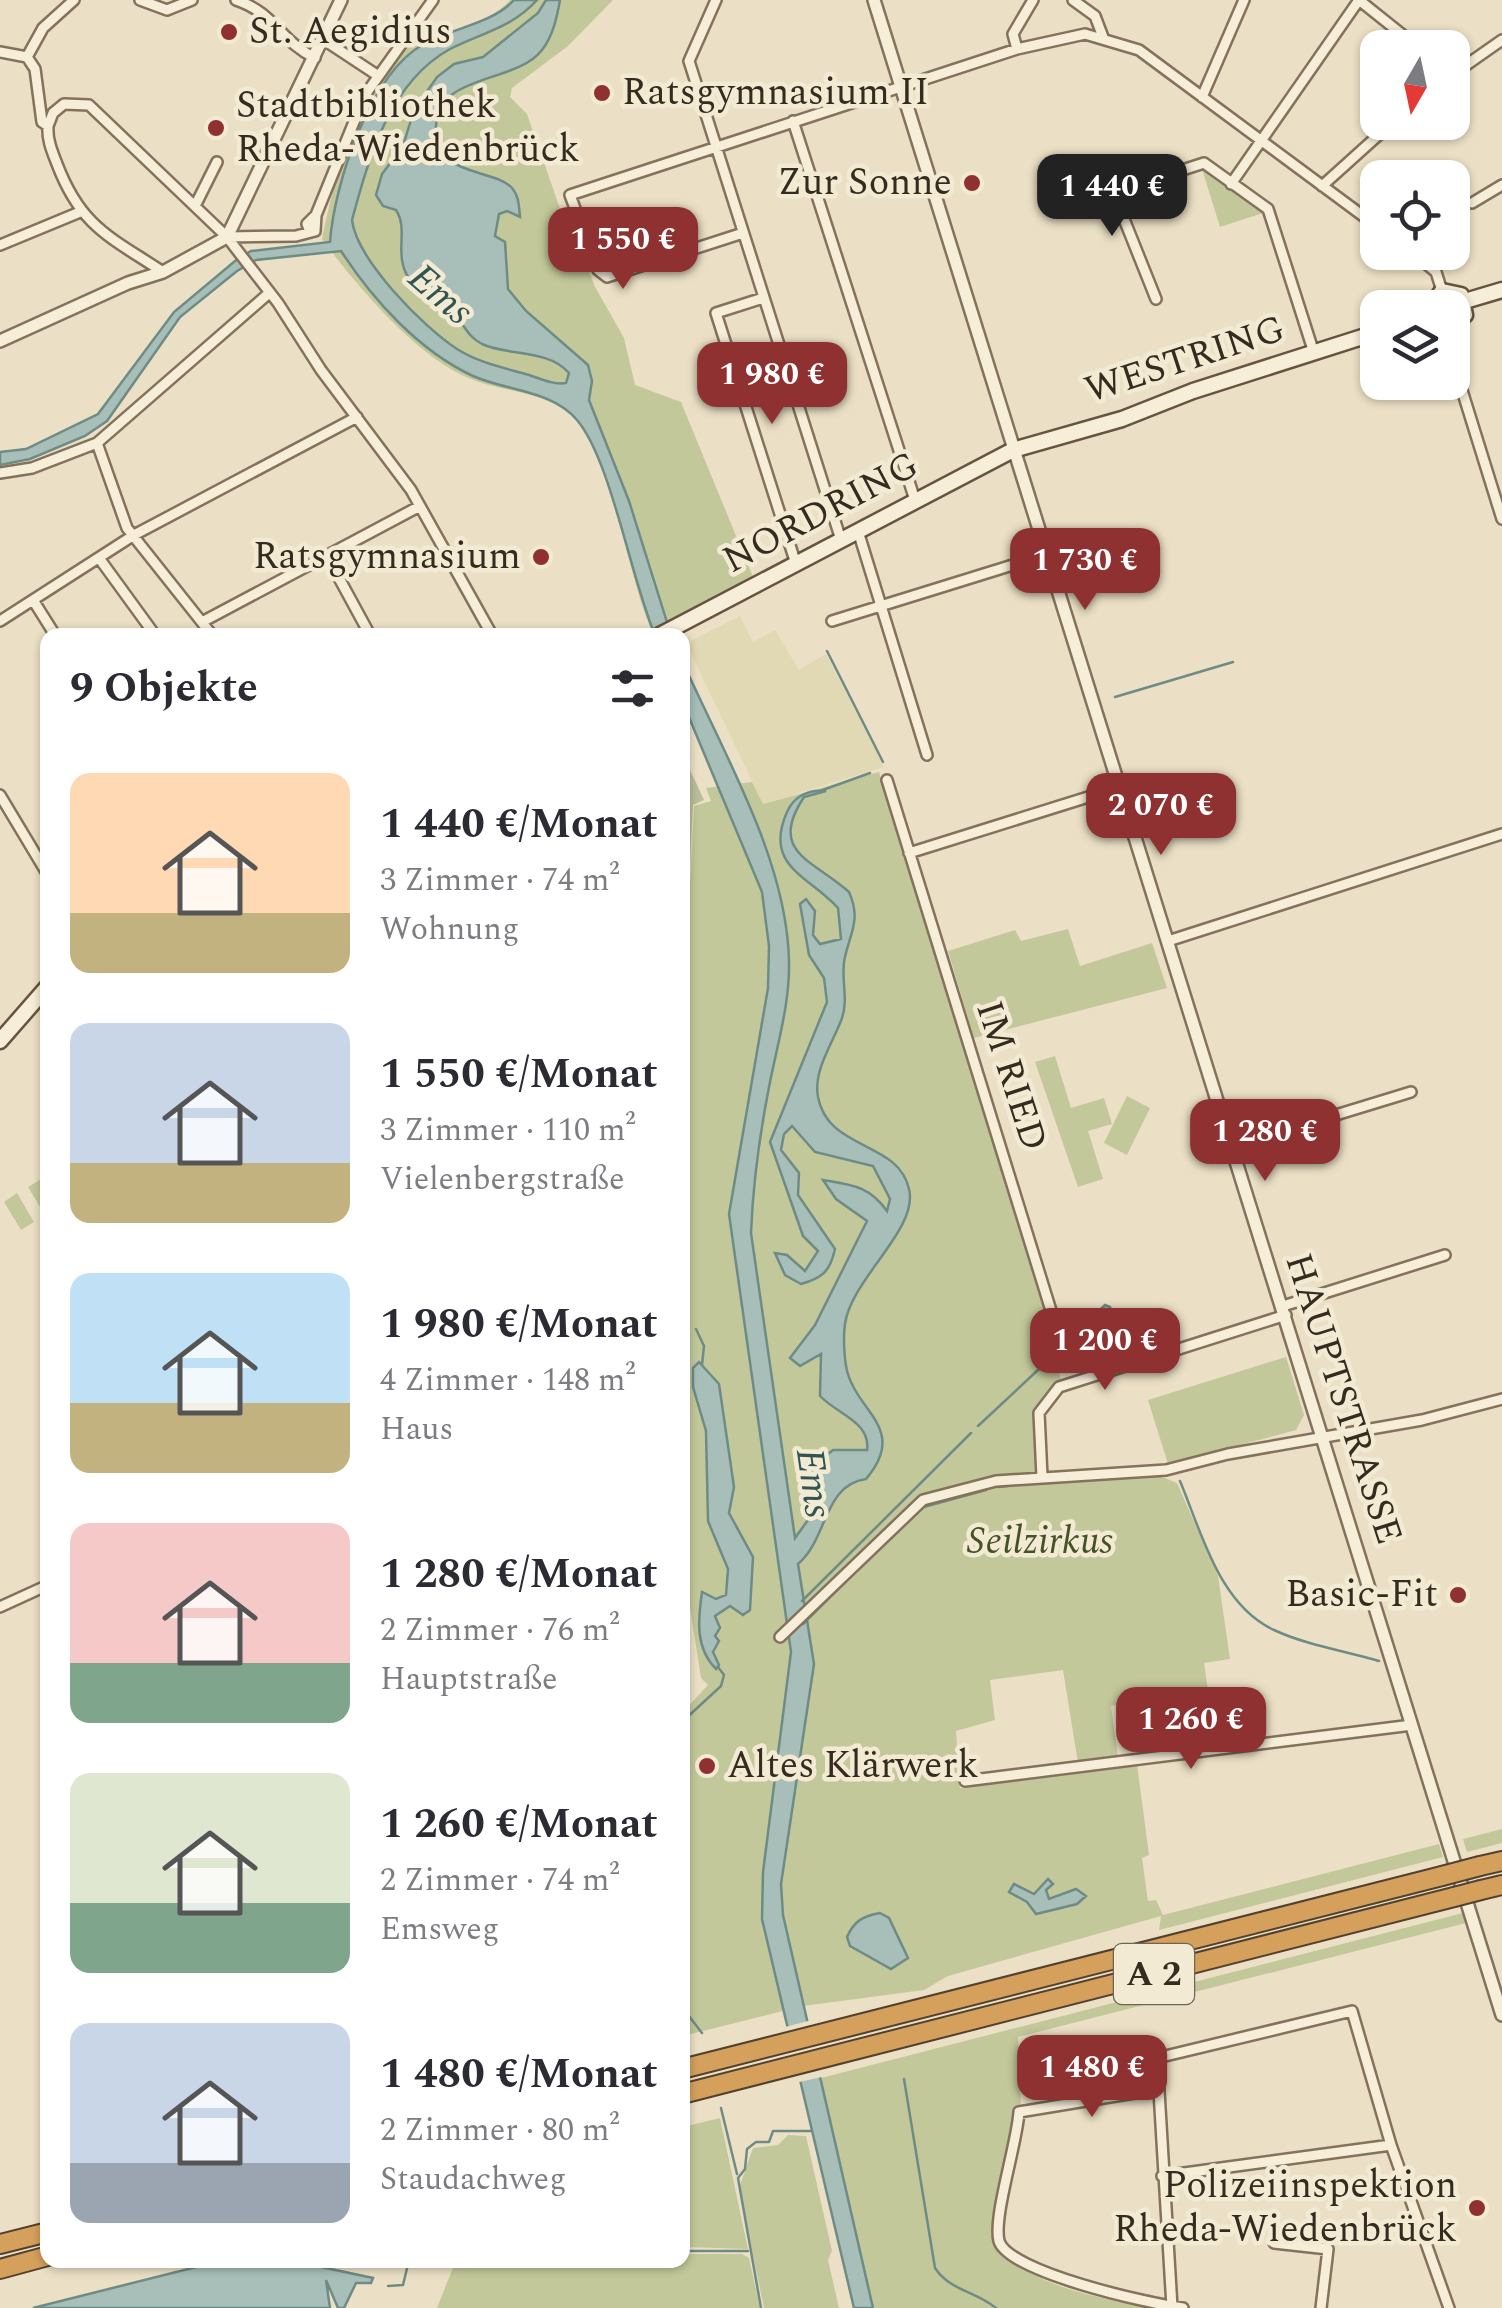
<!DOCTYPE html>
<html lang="de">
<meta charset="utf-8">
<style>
:root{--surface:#fff;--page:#f2f2f3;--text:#2b2b33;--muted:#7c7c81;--accent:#8f3131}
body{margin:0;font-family:Spectral,serif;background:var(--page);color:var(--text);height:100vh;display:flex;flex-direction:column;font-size:38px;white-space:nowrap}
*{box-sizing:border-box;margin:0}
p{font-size:32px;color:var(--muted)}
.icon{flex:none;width:55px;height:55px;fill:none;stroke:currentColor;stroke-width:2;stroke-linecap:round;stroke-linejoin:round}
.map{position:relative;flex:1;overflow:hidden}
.side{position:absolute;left:40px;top:628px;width:650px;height:1640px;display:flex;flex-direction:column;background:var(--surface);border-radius:20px;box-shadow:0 2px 8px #0004}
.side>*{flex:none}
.needle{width:65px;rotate:189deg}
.buttons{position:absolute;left:1360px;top:30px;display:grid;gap:20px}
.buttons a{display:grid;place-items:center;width:110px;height:110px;border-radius:20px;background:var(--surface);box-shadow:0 2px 8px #0004;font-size:50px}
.price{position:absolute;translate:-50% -85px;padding:0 22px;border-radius:20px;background:var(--accent);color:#fff;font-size:32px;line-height:65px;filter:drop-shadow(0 2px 5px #0008)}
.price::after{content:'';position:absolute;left:50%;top:60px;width:30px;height:22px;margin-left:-15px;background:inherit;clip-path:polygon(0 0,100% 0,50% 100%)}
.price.selected{background:#222;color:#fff}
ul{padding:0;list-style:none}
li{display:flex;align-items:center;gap:30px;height:250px;padding:0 30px}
li span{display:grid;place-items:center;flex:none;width:280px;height:200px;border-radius:20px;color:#555}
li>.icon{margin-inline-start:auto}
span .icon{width:120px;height:120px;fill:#fffc;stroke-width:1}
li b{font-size:42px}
h2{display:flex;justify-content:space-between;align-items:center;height:120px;padding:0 30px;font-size:42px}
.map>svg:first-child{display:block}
.farmland{fill:#e0d9b3}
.green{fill:#c3c89a}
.cemetery{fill:#b9be99}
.water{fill:#a7bfb8;stroke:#6e8c85;stroke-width:2.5}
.pier{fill:#ebe0c5}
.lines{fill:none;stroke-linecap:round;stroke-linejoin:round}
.stream{stroke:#6e8c85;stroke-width:2.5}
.minor-casing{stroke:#85725d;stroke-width:14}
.tertiary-casing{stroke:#85725d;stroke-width:16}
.secondary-casing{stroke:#675440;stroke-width:19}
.motorway-casing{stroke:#534130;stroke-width:22}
.minor{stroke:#f6eed8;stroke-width:9}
.tertiary{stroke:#f6eed8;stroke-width:11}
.secondary{stroke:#f6eed8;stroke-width:14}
.motorway{stroke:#d4a05c;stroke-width:18}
.motorway-bridge-casing{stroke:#534130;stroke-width:22;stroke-linecap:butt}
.motorway-bridge{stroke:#d4a05c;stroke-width:18}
.poi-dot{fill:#8f3131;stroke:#f3ead4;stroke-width:4}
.labels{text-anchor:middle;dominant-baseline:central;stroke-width:9;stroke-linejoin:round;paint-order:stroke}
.shield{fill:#f3ead4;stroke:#6f6455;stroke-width:2.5}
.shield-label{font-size:35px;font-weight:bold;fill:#362b1f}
.poi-label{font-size:38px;fill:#362b1f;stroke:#f3ead4;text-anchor:start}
.street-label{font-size:38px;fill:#362b1f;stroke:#f3ead4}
.park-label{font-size:38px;font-style:italic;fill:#465127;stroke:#f3ead4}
.water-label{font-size:40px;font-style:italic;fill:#305553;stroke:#f3ead4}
</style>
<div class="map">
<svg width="1502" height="2308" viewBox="0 0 1502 2308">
<rect width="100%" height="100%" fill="#ebe0c5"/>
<path class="farmland" d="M740 616 753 642 775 630 799 670 826 654 884 767 763 804 686 643Z"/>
<path class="green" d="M510 0H613L568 46 512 88 510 97 527 114 571 240 578 239 594 285 624 338 635 385 681 402 753 577 651 629C627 573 613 464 577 421 550 391 505 393 471 379 417 358 356 285 322 239 334 185 355 81 405 49 436 30 486 28 510 0Z
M1202 169 1206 170 1263 213 1220 227Z
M879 772 1048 1310 1061 1382 1036 1412 1039 1481 1155 1474 1177 1483 1218 1576 1230 1659 1204 1663 1209 1697 1183 1701 1182 1696 1111 1706 1118 1757 1078 1763 1063 1670 990 1680 995 1720 956 1731 960 1788 1137 1764 1149 1855 1142 1858 1148 1901 1156 1900 1163 1915 1439 1844 1443 1857 1159 1930 1161 1916 948 1976 924 1990 803 2006 683 2036V1712L708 1685 701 1678 682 1557V1043L694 806 711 801 706 788 752 782 763 804Z
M1068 929 1080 966 1152 943 1167 988 974 1038 948 951 1015 930 1021 941Z
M1055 1056 1071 1108 1104 1098 1112 1124 1088 1131 1103 1179 1078 1187 1035 1062Z
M1127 1096 1150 1108 1127 1155 1104 1143Z
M41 1179 47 1190 45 1215 28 1187Z
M17 1193 34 1222 21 1230 4 1202Z
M1286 1357 1304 1415 1296 1430 1168 1464 1148 1400Z
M1502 1829V1843L1467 1852 1463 1839Z
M1463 1913 1466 1923 1018 2037 1021 2106 1013 2107 1014 2139 996 2243C1026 2287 1100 2297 1149 2308H864L821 2078Z
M720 2118 748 2249 683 2247V2127Z
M788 2135 806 2136 832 2251 828 2260 839 2308H764L739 2188 753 2148 778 2145Z
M683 2254H742L749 2258 760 2308H437L456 2260H682Z"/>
<path class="cemetery" d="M683 740 684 757 704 800 693 805 683 1012Z"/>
<path class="water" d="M514 0H537C512 28 481 33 450 49 390 82 369 157 352 220 357 260 423 327 457 349 479 363 505 368 529 375 541 379 554 385 566 383L569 373C548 349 508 356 482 344 468 337 465 326 456 316 444 303 424 298 412 283 391 256 410 232 396 210L383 206 376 195 382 174 403 146 414 110 437 77 454 64 483 57 538 13 546 0H560C557 17 553 36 542 50 516 84 438 73 436 126 433 178 492 167 512 188 519 196 519 207 520 217L507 211 499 214 495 236 505 242 508 289 526 311 588 365 592 381 589 400 629 501 671 635H655C631 579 611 460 577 420 552 390 506 391 473 376 419 351 373 300 341 251L256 260 237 271 180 317 107 421 85 436 30 459 0 465V452L26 449 98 414 174 312 235 261 251 251 330 242C334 185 370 73 424 44 452 28 492 24 514 0Z
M682 660C722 751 787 859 789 961 790 1002 778 1042 770 1082 760 1132 753 1182 751 1233L795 1538 813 1513 818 1462 833 1450H867C871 1422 837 1414 820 1396L821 1354 800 1366 790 1358 815 1325 867 1221 836 1199 823 1180C852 1185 869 1186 887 1211L890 1199 873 1166 815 1152 792 1126 784 1134 781 1150 799 1173 798 1195 835 1249C830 1272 822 1278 801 1284L785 1275 775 1253 787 1255 805 1271 818 1251 803 1236 770 1142 827 1002 824 978 809 955 800 904 806 899 815 911 813 935 820 944 841 939 838 908C809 876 763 866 787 812 794 796 809 789 826 791L804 797C767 853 814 860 849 892 861 919 851 931 845 957 840 977 849 999 842 1018 833 1043 813 1070 818 1097 828 1151 898 1140 909 1189 919 1229 851 1279 845 1324 843 1337 844 1365 849 1377 860 1412 907 1431 866 1479 823 1485 828 1539 798 1564L814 1664 781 1884 783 1915 873 2308H854L762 1919 763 1872 791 1652 729 1214 768 988 769 946 762 892 683 703Z
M1105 1305 1110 1307 1122 1358 1070 1371 1064 1344Z
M699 1362 719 1384 734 1487 729 1513 753 1557 750 1610 743 1615 730 1606 715 1616 720 1628 715 1636 719 1641 713 1652 719 1665 716 1669C695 1648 698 1620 702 1592L716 1599 726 1595 728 1569 708 1521 706 1431 693 1387V1368Z
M1048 1879 1053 1884 1046 1890 1049 1899 1076 1889 1086 1896 1077 1904 1036 1914 1027 1902 1009 1892 1014 1884 1034 1894Z
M880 1913 889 1918 908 1958 891 1969 850 1946 847 1937C854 1921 863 1916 880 1913Z
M224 2260 312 2265 373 2278 371 2283H356L344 2308H338L326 2280 330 2308H33Z"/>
<path class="pier" d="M812 2020 826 2076 795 2083 781 2028Z"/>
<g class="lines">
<path class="stream" d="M827 651 883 762
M1115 697 1233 662
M820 791 870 773
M696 1329 704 1346 702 1365
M978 1426 1053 1356
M1180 1481C1201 1531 1219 1605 1274 1630 1306 1645 1345 1651 1379 1661
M998 1487 1025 1484
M920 1508 986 1490
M802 1601 971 1433
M803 1624 868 1559
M682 1722 721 1686 724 1675 718 1667
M682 2007 702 2033
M904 2079 935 2268C950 2291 976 2291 996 2308
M721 2108 737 2174
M682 2251H748
M388 2286 403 2285 409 2260
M761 2308 738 2178 745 2169 747 2149 756 2142H769L773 2131H811"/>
<defs>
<path id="minor" d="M140 0 167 10 192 0
M236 0C275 13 280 41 315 58
M716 0 689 61 841 540
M1073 0 1095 16 1103 37
M1359 0 1419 48
M324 40 377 75
M1017 49 1013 34 1033 0
M0 52 27 57
M27 57 35 69 42 122 48 126C47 140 52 151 57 164 81 227 110 237 163 272
M27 57 43 28 74 0
M1452 75 1502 40
M1202 97 1244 0
M793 121 915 500
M48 126 53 113 64 104 89 105 227 237 278 303 321 370 411 490 492 635
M1231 184 1359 0
M1322 186 1393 122
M1472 203 1502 185
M195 206 217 162
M310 232 307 224 316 215 365 95 433 0
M743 233 607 277 598 270 570 195 1017 49 1085 34 1139 50 1378 227
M227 237 296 236 315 231 316 215
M0 245 80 212
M1412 252 1436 272 1442 291
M763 298 716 313 796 564
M1156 299 1120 209 1133 186 1204 163 1268 209 1314 353
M1452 358 1502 519
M97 443 127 528 212 635
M0 473 32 468 97 443 268 294
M858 531 927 755
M327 556 370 635
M99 558 155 635
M33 600 55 635
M0 621 134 535 357 417
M832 621 1045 555
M202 622 420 506
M887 780 1053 1317
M0 795 48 875
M909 853 1117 788
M1168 941 1502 834
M1231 1147 1411 1092
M1283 1306 1445 1255
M1042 1477 1039 1413 1059 1387 1286 1315
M0 1607 48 1585
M780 1637 923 1500 996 1481 1166 1470 1228 1454 1422 1420 1502 1399
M965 1781 1412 1725
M1159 2089 1019 2112C1017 2144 993 2216 999 2241 1008 2272 1150 2304 1183 2308
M1162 2176 1391 2145
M1274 2243 1328 2249 1321 2308
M1172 2307 1157 2058 1352 2011 1391 2145 1449 2308"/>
<path id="tertiary" d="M874 0 1502 2015
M0 341 128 283 163 272 227 237 341 0"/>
<path id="secondary" d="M1465 301 1502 290
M1430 308 1442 291 1461 295 1465 315 1452 326
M660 635 1013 450 1122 419 1193 391 1378 332
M0 1041 48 986"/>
<path id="motorway" d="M1480 1866 1502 1861
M1481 1890 1502 1885
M682 2069 1442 1876
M682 2094 1454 1897
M0 2244 48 2232
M0 2269 48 2256"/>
</defs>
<use href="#minor" class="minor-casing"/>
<use href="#tertiary" class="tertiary-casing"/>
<use href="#secondary" class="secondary-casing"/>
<use href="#motorway" class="motorway-casing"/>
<use href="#minor" class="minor"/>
<use href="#tertiary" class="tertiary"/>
<use href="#secondary" class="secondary"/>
<use href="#motorway" class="motorway"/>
<defs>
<path id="motorway-bridge" d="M1442 1876 1480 1866
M1454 1897 1481 1890"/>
</defs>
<use href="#motorway-bridge" class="motorway-bridge-casing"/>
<use href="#motorway-bridge" class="motorway-bridge"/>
</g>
<g class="poi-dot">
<circle cx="229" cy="32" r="10"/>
<circle cx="602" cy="93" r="10"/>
<circle cx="216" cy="128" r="10"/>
<circle cx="972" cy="183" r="10"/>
<circle cx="541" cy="557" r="10"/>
<circle cx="1458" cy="1595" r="10"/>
<circle cx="707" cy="1766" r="10"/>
<circle cx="1477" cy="2208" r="10"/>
</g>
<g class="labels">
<rect class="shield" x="1114" y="1944" width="80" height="60" rx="8"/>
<g class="shield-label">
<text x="1154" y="1974">A 2</text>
</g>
<g class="poi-label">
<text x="249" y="32">St. Aegidius</text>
<text x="622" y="93">Ratsgymnasium II</text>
<text x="236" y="106">Stadtbibliothek<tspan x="236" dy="44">Rheda-Wiedenbrück</tspan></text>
<text x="952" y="183" text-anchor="end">Zur Sonne</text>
<text x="521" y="557" text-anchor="end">Ratsgymnasium</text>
<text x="1438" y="1595" text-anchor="end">Basic-Fit</text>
<text x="727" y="1766">Altes Klärwerk</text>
<text x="1457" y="2186" text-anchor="end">Polizeiinspektion<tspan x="1457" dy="44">Rheda-Wiedenbrück</tspan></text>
</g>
<g class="street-label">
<text transform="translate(1185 360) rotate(-18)">WESTRING</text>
<text transform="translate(821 513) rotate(-28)">NORDRING</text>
<text transform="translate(1011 1076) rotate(72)">IM RIED</text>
<text transform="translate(1343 1399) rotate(72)">HAUPTSTRASSE</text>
</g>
<g class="park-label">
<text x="1040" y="1542">Seilzirkus</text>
</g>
<g class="water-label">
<text transform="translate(440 295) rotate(41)">Ems</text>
<text transform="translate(813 1483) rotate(82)">Ems</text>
</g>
</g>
</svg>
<div class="buttons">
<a><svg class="needle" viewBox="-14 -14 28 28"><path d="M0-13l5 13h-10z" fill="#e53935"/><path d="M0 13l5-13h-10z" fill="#7c7c81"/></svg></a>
<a><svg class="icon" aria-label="locate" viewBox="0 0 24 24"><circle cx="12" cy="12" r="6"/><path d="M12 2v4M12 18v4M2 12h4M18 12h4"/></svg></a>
<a><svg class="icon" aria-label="layers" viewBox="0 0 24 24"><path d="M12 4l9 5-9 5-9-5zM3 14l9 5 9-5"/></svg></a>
</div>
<b class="price selected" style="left:1112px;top:239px">1 440 €</b>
<b class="price" style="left:623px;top:292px">1 550 €</b>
<b class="price" style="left:772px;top:427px">1 980 €</b>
<b class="price" style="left:1085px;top:613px">1 730 €</b>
<b class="price" style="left:1161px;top:858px">2 070 €</b>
<b class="price" style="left:1265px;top:1184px">1 280 €</b>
<b class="price" style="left:1105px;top:1393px">1 200 €</b>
<b class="price" style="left:1191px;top:1772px">1 260 €</b>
<b class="price" style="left:1092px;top:2120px">1 480 €</b>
<section class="side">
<h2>9 Objekte<svg class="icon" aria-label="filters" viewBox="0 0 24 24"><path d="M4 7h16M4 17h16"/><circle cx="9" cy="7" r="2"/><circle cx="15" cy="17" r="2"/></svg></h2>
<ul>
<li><span style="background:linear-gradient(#ffd9b3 70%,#c2b280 0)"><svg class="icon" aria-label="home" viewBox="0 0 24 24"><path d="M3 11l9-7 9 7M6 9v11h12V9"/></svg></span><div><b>1 440 €/Monat</b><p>3 Zimmer · 74 m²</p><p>Wohnung</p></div></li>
<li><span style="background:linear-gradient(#c9d6e8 70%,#c2b280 0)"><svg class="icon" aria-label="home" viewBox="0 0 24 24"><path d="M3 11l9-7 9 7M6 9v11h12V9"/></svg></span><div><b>1 550 €/Monat</b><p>3 Zimmer · 110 m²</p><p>Vielenbergstraße</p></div></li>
<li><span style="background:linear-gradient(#bfe0f5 65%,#c2b280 0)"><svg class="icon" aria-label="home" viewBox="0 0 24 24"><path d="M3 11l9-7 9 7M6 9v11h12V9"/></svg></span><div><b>1 980 €/Monat</b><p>4 Zimmer · 148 m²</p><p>Haus</p></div></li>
<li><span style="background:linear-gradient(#f6c9c9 70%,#7fa58c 0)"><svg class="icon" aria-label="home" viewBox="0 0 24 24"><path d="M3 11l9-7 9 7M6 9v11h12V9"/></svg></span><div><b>1 280 €/Monat</b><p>2 Zimmer · 76 m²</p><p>Hauptstraße</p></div></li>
<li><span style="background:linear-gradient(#dfe7d0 65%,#7fa58c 0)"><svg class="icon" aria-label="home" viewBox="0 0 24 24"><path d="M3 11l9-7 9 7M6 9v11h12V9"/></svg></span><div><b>1 260 €/Monat</b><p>2 Zimmer · 74 m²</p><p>Emsweg</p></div></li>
<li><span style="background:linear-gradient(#c9d6e8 70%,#9aa5b1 0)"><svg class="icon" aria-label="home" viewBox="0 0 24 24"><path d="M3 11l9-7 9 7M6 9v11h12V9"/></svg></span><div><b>1 480 €/Monat</b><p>2 Zimmer · 80 m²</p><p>Staudachweg</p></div></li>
</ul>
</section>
</div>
